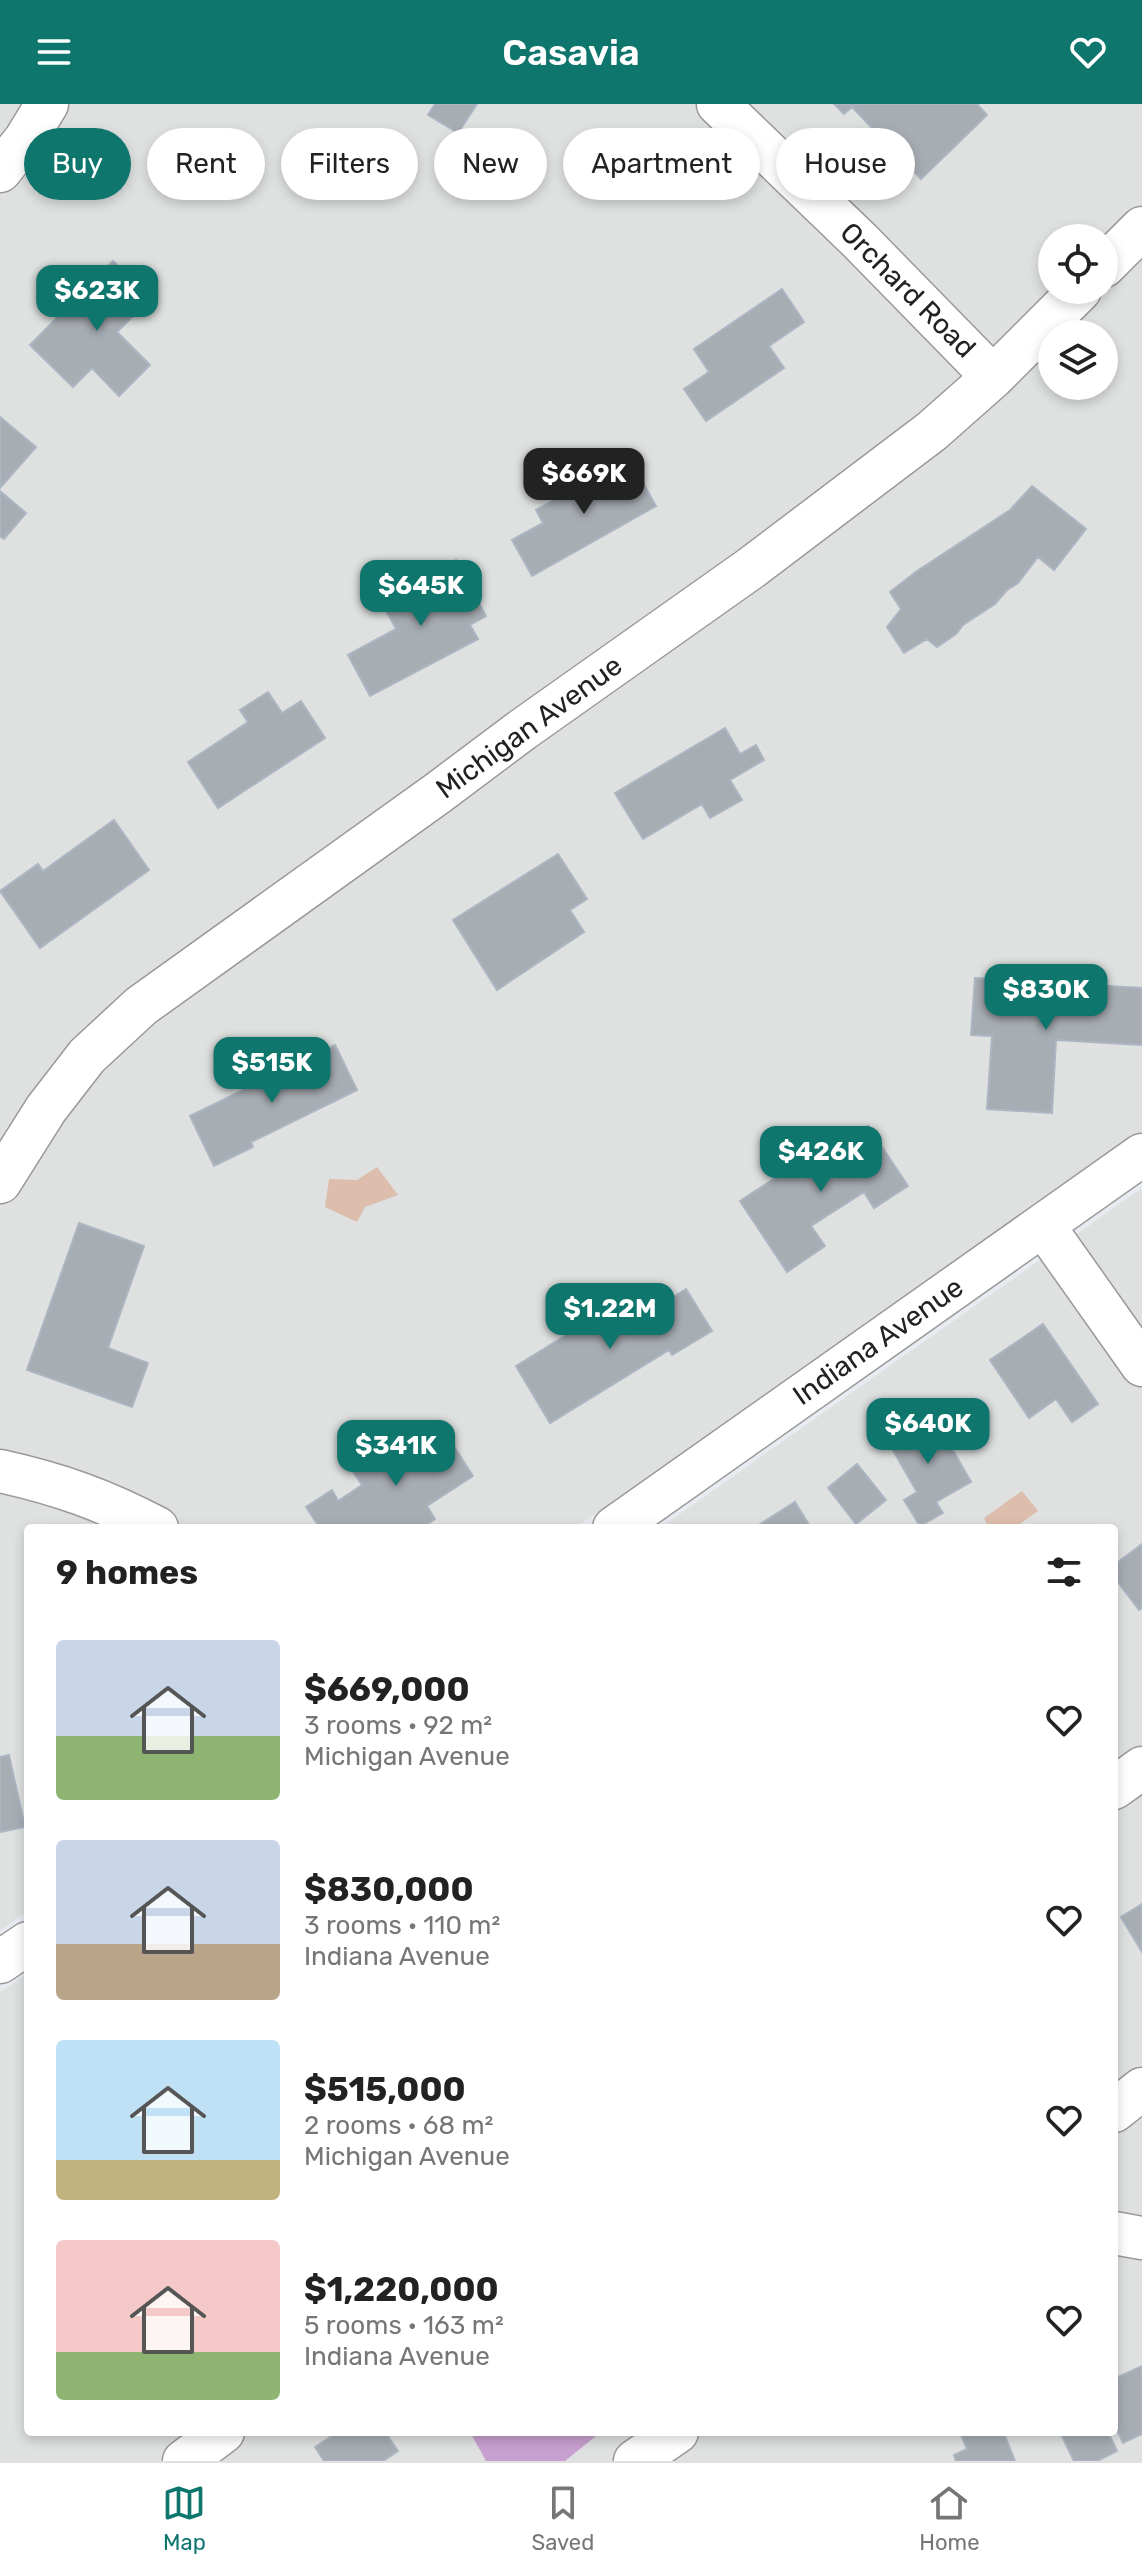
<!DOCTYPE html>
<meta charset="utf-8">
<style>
:root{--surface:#fff;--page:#f2f2f2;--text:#222;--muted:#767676;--line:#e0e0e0;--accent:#0f766e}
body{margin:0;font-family:Rubik,sans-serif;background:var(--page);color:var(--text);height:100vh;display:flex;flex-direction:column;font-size:30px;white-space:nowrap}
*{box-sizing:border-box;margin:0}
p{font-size:26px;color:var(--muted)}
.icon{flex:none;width:44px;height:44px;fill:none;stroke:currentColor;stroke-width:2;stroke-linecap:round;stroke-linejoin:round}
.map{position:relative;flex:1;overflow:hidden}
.details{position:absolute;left:24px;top:1420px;width:1094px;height:912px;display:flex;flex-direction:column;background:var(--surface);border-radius:8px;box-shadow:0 4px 12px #0003}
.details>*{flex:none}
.top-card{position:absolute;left:24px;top:24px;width:1094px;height:72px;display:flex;gap:16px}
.fabs{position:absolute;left:1038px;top:120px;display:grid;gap:16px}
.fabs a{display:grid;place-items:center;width:80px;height:80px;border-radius:50%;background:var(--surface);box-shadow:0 4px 12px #0003;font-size:40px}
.price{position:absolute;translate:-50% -68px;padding:0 18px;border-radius:16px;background:var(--accent);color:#fff;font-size:26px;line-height:52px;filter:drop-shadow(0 2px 4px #0008)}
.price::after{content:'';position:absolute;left:50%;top:48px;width:24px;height:18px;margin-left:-12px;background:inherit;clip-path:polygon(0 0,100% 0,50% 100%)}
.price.selected{background:#222;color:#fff}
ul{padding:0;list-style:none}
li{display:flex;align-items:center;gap:24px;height:200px;padding:0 32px}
li span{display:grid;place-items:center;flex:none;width:224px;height:160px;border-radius:8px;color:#555}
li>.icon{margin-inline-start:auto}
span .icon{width:96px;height:96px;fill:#fffc;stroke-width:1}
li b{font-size:34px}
h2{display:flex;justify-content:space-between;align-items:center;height:96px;padding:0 32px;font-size:34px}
.chip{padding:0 28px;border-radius:36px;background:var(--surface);box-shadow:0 4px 12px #0003;font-size:28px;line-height:72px}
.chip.selected{background:var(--accent);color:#fff}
header{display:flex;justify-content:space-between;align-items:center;height:104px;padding:0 32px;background:var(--accent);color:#fff;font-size:36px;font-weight:600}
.menu{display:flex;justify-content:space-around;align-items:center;height:112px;border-top:2px solid var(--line);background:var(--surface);font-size:22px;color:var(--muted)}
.menu a{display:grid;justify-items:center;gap:4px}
.menu .selected{color:var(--accent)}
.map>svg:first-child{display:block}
.residential{fill:#dfe0e0;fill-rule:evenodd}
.forest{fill:#c7a0cf}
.water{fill:#ddbdac}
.building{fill:#a8adb4;stroke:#acb6c3;stroke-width:2}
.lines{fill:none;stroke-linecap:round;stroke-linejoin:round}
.minor-casing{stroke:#999;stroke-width:45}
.minor{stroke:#fff;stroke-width:42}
.labels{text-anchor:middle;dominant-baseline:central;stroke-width:6;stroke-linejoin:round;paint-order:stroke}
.street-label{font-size:28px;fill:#222;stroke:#fff}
</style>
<header><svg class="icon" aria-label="menu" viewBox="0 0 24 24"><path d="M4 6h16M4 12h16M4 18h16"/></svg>Casavia<svg class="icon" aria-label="heart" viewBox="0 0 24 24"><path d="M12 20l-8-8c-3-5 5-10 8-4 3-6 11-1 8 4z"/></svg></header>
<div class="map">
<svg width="1142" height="2357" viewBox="0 0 1142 2357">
<rect width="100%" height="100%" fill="#e9ebf2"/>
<path class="residential" d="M0 0H1142V1027L575 1424H28V1807L0 1827ZM1052 134H1104V186H1052ZM1052 230H1104V282H1052Z
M1142 1084V2357H0V1888L28 1869V2328H1114V1424H660Z"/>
<path class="forest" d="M470 2328H601L565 2357H486Z"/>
<path class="water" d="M377 1063 398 1091 365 1103 357 1118 325 1103 329 1075 357 1076Z
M1022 1387 1038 1407 1014 1424H989L984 1414Z"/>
<path class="building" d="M435 0H477L458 29 428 11Z
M834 0H977L987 11 921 75 852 3 844 10Z
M113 157 151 194 117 228 150 261 119 292 92 264 73 283 30 241Z
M782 185 804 218 769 242 784 264 706 317 684 285 709 268 694 245Z
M0 313 36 343 0 384Z
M629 354 656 402 532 472 512 436 543 419 536 406Z
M1032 382 1086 425 1054 466 1038 453 1018 479 1007 486 995 500 963 521 956 530 937 543 927 535 904 549 887 523 901 505 890 488 917 467 1010 406Z
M0 387 26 409 4 435 0 432Z
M456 456 486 512 470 521 478 535 370 592 348 551 396 525 381 497Z
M268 588 282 609 301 597 325 634 218 704 188 658 248 618 240 606Z
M725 624 740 650 756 641 764 656 730 676 742 696 710 714 702 700 643 735 615 689Z
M114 716 149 766 40 844 0 787 38 760 43 767Z
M558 750 587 795 570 806 584 828 497 886 453 816Z
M975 874 1142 884V941L1056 936 1052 1009 987 1005 992 932 971 931Z
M335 941 357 986 251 1038 253 1043 214 1062 190 1012Z
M868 1022 908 1082 874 1104 864 1088 811 1122 825 1142 787 1168 740 1097 830 1038 834 1044Z
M79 1119 144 1142 108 1244 148 1259 132 1303 27 1266Z
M686 1185 712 1227 672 1251 669 1246 550 1319 516 1262 638 1187 650 1207Z
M1043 1220 1098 1300 1072 1318 1056 1295 1029 1314 990 1256Z
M931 1308 971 1378 936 1398 943 1409 920 1422 904 1396 917 1388 886 1334Z
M442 1324 473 1372 427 1402 435 1415 422 1424H320L306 1403 332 1386 338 1397 362 1381 352 1366 391 1340 399 1351Z
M857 1360 886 1396 856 1420 828 1384Z
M795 1398 811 1424H754Z
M1142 1440V1504L1139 1506 1114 1473V1461Z
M9 1651 25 1723 0 1728V1653Z
M1142 1800V1848L1121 1813Z
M1142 2262V2330L1123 2339 1114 2319V2275Z
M338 2328H385L398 2347 383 2357H324L315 2343Z
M960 2328H1015L1005 2332 1015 2357H956L954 2351 967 2345Z
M1060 2328H1108L1117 2347 1097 2357H1074Z"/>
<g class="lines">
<defs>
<path id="minor" d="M718 0 860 137 993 273
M0 67 25 36 47 0
M1104 162 1142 124
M0 1078 46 1005 87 952 141 902 438 689 522 626 751 464 932 327 993 273 1080 186
M1043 1121 1142 1261
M0 1367C59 1380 104 1396 157 1424
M614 1424 1142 1051
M1114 1684 1142 1664
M0 1858 28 1839
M1114 2007 1142 1985
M1114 2129 1142 2134
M184 2357 223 2328
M635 2357 677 2328"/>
</defs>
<use href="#minor" class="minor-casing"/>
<use href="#minor" class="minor"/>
</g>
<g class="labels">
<g class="street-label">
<text transform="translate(908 186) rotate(45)">Orchard Road</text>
<text transform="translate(529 623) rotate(-36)">Michigan Avenue</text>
<text transform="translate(878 1237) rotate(-35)">Indiana Avenue</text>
</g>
</g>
</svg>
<div class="fabs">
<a><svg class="icon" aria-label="locate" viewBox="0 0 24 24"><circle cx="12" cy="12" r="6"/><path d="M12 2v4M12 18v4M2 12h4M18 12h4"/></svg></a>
<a><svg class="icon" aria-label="layers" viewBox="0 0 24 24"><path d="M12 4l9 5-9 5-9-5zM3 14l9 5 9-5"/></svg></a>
</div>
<b class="price" style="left:97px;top:229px">$623K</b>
<b class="price selected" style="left:584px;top:412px">$669K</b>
<b class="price" style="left:421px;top:524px">$645K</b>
<b class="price" style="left:1046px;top:928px">$830K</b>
<b class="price" style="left:272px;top:1001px">$515K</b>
<b class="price" style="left:821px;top:1090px">$426K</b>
<b class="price" style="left:610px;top:1247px">$1.22M</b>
<b class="price" style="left:928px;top:1362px">$640K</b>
<b class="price" style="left:396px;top:1384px">$341K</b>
<div class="top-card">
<a class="chip selected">Buy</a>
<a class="chip">Rent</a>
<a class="chip">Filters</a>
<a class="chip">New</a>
<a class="chip">Apartment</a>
<a class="chip">House</a>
</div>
<section class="details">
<h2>9 homes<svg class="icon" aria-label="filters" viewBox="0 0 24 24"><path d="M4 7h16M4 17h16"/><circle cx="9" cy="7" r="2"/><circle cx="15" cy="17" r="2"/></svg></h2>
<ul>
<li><span style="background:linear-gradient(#c9d6e8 60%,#8fb573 0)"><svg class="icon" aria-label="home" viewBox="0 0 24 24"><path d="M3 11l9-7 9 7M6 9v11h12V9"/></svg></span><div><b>$669,000</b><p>3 rooms · 92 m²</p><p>Michigan Avenue</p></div><svg class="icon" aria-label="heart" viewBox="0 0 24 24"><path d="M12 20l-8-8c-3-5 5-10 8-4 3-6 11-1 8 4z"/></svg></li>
<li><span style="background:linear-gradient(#c9d6e8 65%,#b9a48a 0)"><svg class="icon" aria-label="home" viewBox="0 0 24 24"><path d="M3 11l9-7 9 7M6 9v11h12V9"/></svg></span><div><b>$830,000</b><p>3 rooms · 110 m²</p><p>Indiana Avenue</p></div><svg class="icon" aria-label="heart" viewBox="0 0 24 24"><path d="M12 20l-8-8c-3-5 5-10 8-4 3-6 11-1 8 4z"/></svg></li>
<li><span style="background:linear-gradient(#bfe0f5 75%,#c2b280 0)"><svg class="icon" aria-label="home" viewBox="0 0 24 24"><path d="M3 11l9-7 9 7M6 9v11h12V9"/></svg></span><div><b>$515,000</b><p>2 rooms · 68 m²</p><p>Michigan Avenue</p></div><svg class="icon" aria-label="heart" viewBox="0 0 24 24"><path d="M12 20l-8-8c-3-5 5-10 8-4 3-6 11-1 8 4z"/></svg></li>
<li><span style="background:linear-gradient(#f6c9c9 70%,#8fb573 0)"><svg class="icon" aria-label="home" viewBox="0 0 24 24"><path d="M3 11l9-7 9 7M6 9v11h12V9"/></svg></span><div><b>$1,220,000</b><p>5 rooms · 163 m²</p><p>Indiana Avenue</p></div><svg class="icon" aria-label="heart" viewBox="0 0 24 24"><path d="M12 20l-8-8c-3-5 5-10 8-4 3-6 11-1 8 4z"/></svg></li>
</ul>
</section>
</div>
<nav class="menu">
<a class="selected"><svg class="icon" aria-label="map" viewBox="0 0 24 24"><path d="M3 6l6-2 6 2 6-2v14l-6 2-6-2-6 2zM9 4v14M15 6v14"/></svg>Map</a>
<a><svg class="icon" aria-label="saved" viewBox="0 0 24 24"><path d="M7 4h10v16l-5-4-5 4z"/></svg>Saved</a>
<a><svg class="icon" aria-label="home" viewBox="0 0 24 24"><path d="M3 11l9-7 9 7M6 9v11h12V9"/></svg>Home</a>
</nav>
